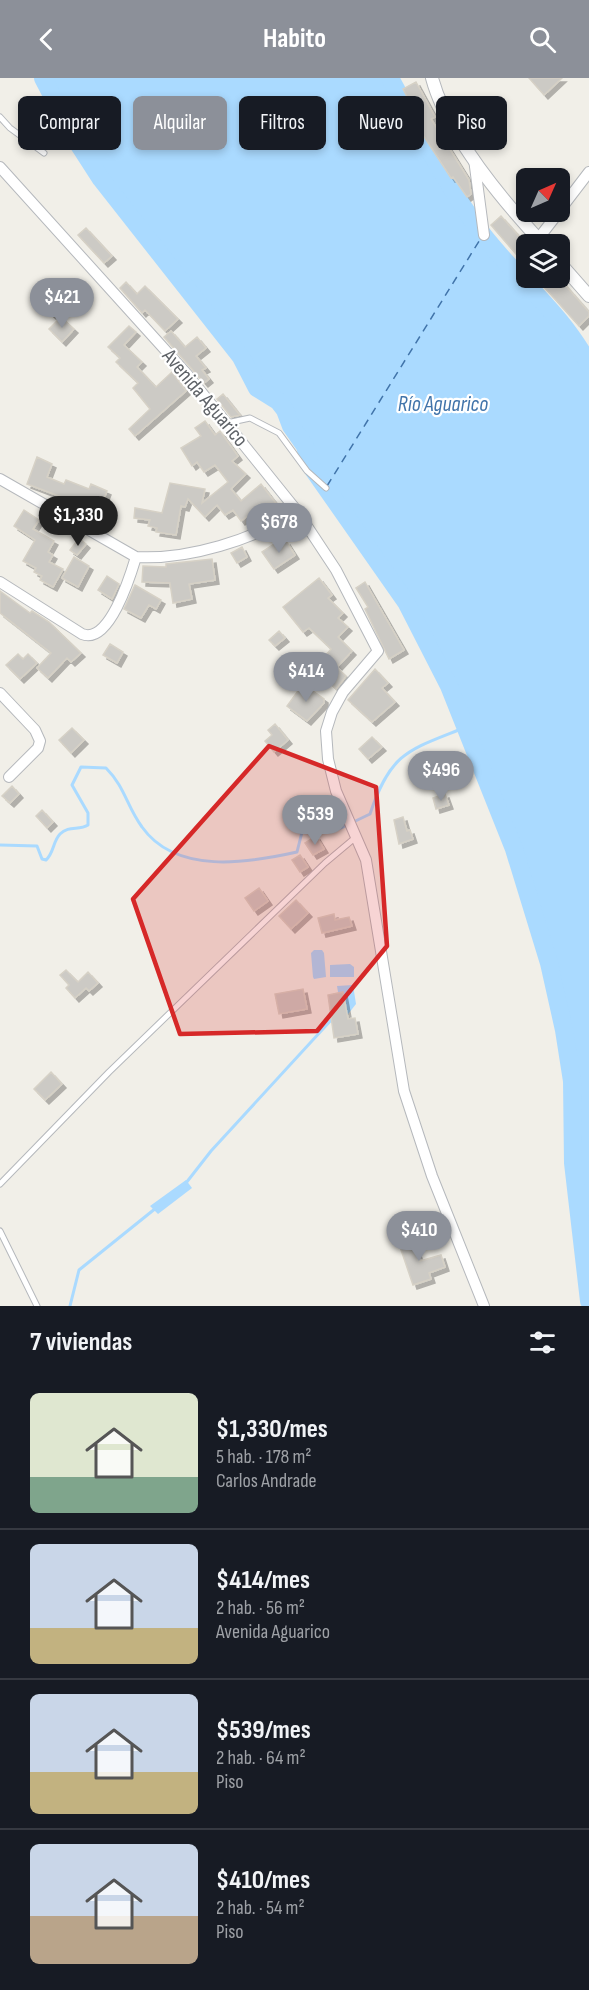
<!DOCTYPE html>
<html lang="es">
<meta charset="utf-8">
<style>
:root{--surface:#171b24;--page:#242831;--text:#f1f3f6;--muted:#9ea1a6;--line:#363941;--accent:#8c9099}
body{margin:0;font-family:"Sofia Sans Condensed",sans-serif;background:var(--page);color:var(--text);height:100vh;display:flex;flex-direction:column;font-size:22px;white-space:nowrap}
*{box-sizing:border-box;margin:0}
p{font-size:20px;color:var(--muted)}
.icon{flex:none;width:33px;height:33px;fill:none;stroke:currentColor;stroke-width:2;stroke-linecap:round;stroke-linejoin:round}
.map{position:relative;height:1228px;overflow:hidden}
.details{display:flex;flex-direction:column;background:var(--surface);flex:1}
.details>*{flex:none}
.banner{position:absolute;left:18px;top:18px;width:554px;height:54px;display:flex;gap:12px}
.needle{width:39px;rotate:45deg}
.fabs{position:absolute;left:516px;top:90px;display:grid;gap:12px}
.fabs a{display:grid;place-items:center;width:54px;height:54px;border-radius:9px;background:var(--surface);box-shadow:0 3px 9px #0003;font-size:30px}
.price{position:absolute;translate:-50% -51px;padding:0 14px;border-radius:21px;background:var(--accent);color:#fff;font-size:20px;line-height:39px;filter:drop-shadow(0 2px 3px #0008)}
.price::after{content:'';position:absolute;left:50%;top:36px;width:18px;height:14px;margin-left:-9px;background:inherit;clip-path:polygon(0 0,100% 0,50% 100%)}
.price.active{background:#222;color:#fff}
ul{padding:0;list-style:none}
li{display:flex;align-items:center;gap:18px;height:150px;padding:0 30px}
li+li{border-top:2px solid var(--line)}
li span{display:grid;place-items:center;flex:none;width:168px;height:120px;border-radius:9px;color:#555}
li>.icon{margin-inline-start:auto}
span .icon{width:72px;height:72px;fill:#fffc;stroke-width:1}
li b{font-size:26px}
h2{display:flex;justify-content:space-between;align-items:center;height:72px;padding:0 30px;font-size:26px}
.tag{padding:0 21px;border-radius:9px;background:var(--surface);box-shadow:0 3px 9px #0003;font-size:21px;line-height:54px}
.tag.active{background:var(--accent);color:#fff}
header{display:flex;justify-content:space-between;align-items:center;height:78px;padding:0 30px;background:var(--accent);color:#fff;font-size:27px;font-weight:700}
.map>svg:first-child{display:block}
.water{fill:#aadaff}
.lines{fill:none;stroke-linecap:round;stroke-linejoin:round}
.stream{stroke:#aadaff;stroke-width:3}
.river{stroke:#aadaff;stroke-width:18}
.ferry{stroke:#4174aa;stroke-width:1.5;stroke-dasharray:8 6;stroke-linecap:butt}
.building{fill:#cccac5;stroke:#d6d1c6;stroke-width:1.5;filter:url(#shadow)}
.service-casing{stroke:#b5b8bc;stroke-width:7}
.minor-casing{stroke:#b5b8bc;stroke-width:12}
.tertiary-casing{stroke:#b5b8bc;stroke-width:14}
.service{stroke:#fff;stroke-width:5}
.minor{stroke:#fff;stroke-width:10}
.tertiary{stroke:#fff;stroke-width:12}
.marked{fill:#d62828;fill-opacity:0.2;stroke:#d62828;stroke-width:4.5;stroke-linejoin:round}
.labels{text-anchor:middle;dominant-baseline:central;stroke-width:4.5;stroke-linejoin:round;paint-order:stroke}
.street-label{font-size:21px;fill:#5f6368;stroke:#fff}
.water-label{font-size:22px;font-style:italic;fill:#4174aa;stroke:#fff}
</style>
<header><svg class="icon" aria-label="back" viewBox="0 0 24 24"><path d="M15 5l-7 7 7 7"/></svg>Habito<svg class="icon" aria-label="search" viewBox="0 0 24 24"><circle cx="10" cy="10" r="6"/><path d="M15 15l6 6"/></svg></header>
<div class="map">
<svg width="589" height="1228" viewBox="0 0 589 1228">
<defs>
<filter id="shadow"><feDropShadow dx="4" dy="4" stdDeviation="0" flood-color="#0004"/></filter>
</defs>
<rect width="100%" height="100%" fill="#f1efe8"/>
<path class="water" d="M43 0H390C419 53 447 109 483 157 518 202 563 236 589 287V1223L573 1085 572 1003 564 952 549 885 514 771 449 608 406 524 310 387 305 368 291 348 285 332 278 323 257 310 241 279 101 101 72 56Z
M314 872H322L324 875 326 899 314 901 313 899 311 875Z
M350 886 354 889V899H330V887Z
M353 907 356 926 345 940 333 943 330 930 346 927 343 914H338L337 908Z
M186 1102 192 1110 158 1136 150 1128Z"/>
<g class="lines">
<path class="stream" d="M0 767 37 768 42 781 46 782C54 775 53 763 60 756 69 747 79 753 88 747V735L72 707 81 689 106 690C125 709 127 729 142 749 176 797 248 785 297 774L303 750 317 747 341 750 370 736C391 673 409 672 466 649
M186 1105 211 1073 333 940
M70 1228 79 1192 156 1130"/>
<path class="river" d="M43 0 72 56 101 101 241 279 257 310 278 323 285 332 291 348 305 368 310 387 406 524 449 608 514 771 549 885 564 952 572 1003 573 1085 589 1223
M390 0C419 53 447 109 483 157 518 202 563 236 589 287"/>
<path class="ferry" d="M327 408 481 160"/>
</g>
<path class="building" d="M529 0H562L544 17Z
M416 4 435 39 431 41 469 102 471 116 467 119 453 99 451 100 419 51 423 48 403 11Z
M501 138 526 166V179L522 183 491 147Z
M86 150 112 178 104 185 78 157Z
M536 200H559L589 234V238L579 248Z
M126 204 137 216 145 208 178 241 165 253 145 232 142 235 120 210Z
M47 215 61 228 52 237 38 224Z
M61 239 74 251 62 264 49 251Z
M129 248 136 254 124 267 142 284 137 289 156 309 172 294 186 313 135 358 129 351 150 331 133 310 138 305 116 284 120 280 108 269Z
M171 253 185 269 197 259 206 270 196 278 206 290 202 292 209 301 204 305 164 259Z
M223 316 235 331 240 337 231 339 217 321Z
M205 343 215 357 220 353 238 378 232 383 246 396 231 411 241 423 261 406 278 428 268 436 261 428 241 443 233 432 225 437 217 427 205 439 188 421 185 429 181 428 176 457 156 454 157 450 148 448 150 442 134 440 135 430 162 435 170 405 205 411 202 425 228 404 215 387 204 394 197 384 192 388 181 370 201 358 195 350Z
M37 379 52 386 47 399 64 406 66 402 89 411 91 406 107 413 99 433 27 406Z
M24 432 39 442 33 451 54 463 48 474 53 477 49 484 63 491 53 509 40 502 42 498 34 494 36 490 23 483 35 462 14 448Z
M79 460 86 466 77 477 70 472Z
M286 463 295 477 274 491 262 474 274 466 276 470Z
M242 469 247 479 237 485 231 475Z
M74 479 89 488 78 509 62 500Z
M212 481 215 502 189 506 192 521 173 525 170 505 142 504 143 488 166 489V486Z
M107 498 119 506 112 521 98 512Z
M319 500 332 517 328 520 343 535 338 540 348 549 338 559 352 573 338 588 326 577 331 571 309 550 303 554 283 529Z
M365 504 404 572 389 581 365 531 368 529 356 510Z
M135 507 161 522 156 531 149 527 141 540 124 531Z
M0 513 30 535 32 533 49 544 81 575 71 584 67 580 48 600 37 590 51 575 0 535Z
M279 553 285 560 275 568 269 562Z
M110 566 123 574 117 585 103 577Z
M18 576 23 581 28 576 37 585 20 601 6 587Z
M333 586 346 598 336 611 322 597Z
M375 591 388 605 382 610 395 624 372 644 348 622Z
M303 606 324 621V625L307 643 287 628Z
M275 646 288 662 274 674 265 663 272 657 268 652Z
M72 650 84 662 71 675 59 662Z
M372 659 382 669 368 681 359 671Z
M12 708 19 716 10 725 2 718Z
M445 716 449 727 436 731 433 720Z
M42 732 53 744 47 750 36 738Z
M403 739 407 753 410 752 413 761 399 766 394 742Z
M316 758 324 771 313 777 305 765Z
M300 777 308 789 300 794 292 782Z
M259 810 268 823 254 833 245 820Z
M296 822 308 835 291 851 279 838Z
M334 836 335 842 349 839 352 848 322 855 318 840Z
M66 892 78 904 88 894 98 905 89 913 86 910 75 920 66 910 69 907 60 897Z
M303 911 307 931 279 936 275 916Z
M343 914 348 941 355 940 358 956 334 960 328 917Z
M51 994 62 1006 45 1022 34 1011Z
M412 1158 420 1183 441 1177 445 1189 429 1195 431 1201 413 1207 398 1163Z"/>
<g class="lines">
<defs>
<path id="service" d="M0 39 10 50 44 75
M227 345 250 340 279 355 307 393 326 410
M0 1106 109 994 325 785 356 759
M0 1153 37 1228"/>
<path id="minor" d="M474 81 484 157
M0 89 186 295 297 433 336 492 378 573 343 614 332 634 326 653 328 681 336 713 366 782 404 1013 432 1098 484 1228
M560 132 589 94
M538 161 559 134
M0 401 136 479C187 482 255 462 297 433
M0 504 82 556C109 567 130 499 136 479
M0 615 35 652 40 663 38 670 9 699"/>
<path id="tertiary" d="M432 0C447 56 503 123 543 166
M560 185 589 218"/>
</defs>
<use href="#service" class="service-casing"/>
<use href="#minor" class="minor-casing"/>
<use href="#tertiary" class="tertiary-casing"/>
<use href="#service" class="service"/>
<use href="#minor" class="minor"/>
<use href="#tertiary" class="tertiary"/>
</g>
<path class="marked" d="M269 668 376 709 387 868 317 953 180 956 133 821Z"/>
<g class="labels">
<g class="street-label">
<text transform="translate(205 320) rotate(50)">Avenida Aguarico</text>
</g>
<g class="water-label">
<text x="443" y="326">Río Aguarico</text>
</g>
</g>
</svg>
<div class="fabs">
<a><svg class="needle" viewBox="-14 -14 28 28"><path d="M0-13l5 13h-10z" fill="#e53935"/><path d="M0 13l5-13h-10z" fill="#9ea1a6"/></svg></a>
<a><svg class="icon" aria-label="layers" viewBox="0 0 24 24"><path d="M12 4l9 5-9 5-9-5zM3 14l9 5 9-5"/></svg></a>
</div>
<b class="price" style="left:62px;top:251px">$421</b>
<b class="price active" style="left:78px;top:469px">$1,330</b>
<b class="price" style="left:279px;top:476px">$678</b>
<b class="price" style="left:306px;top:625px">$414</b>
<b class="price" style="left:441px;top:724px">$496</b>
<b class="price" style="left:315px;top:768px">$539</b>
<b class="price" style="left:419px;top:1184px">$410</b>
<div class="banner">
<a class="tag">Comprar</a>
<a class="tag active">Alquilar</a>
<a class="tag">Filtros</a>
<a class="tag">Nuevo</a>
<a class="tag">Piso</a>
</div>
</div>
<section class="details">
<h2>7 viviendas<svg class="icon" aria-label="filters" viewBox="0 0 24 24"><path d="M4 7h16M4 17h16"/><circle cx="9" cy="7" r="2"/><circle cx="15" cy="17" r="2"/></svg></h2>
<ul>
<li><span style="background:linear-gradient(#dfe7d0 70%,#7fa58c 0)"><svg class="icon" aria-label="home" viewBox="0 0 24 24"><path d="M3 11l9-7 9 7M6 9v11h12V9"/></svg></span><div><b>$1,330/mes</b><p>5 hab. · 178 m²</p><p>Carlos Andrade</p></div></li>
<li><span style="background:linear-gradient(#c9d6e8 70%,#c2b280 0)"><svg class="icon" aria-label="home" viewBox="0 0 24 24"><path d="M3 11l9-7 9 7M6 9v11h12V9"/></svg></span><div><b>$414/mes</b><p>2 hab. · 56 m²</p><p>Avenida Aguarico</p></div></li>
<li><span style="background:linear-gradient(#c9d6e8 65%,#c2b280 0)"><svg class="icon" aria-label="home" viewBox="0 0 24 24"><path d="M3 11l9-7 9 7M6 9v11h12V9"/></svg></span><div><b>$539/mes</b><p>2 hab. · 64 m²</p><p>Piso</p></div></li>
<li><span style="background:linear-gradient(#c9d6e8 60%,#b9a48a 0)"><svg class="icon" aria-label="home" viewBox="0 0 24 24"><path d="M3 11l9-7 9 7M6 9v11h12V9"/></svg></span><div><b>$410/mes</b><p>2 hab. · 54 m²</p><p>Piso</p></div></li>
</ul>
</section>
